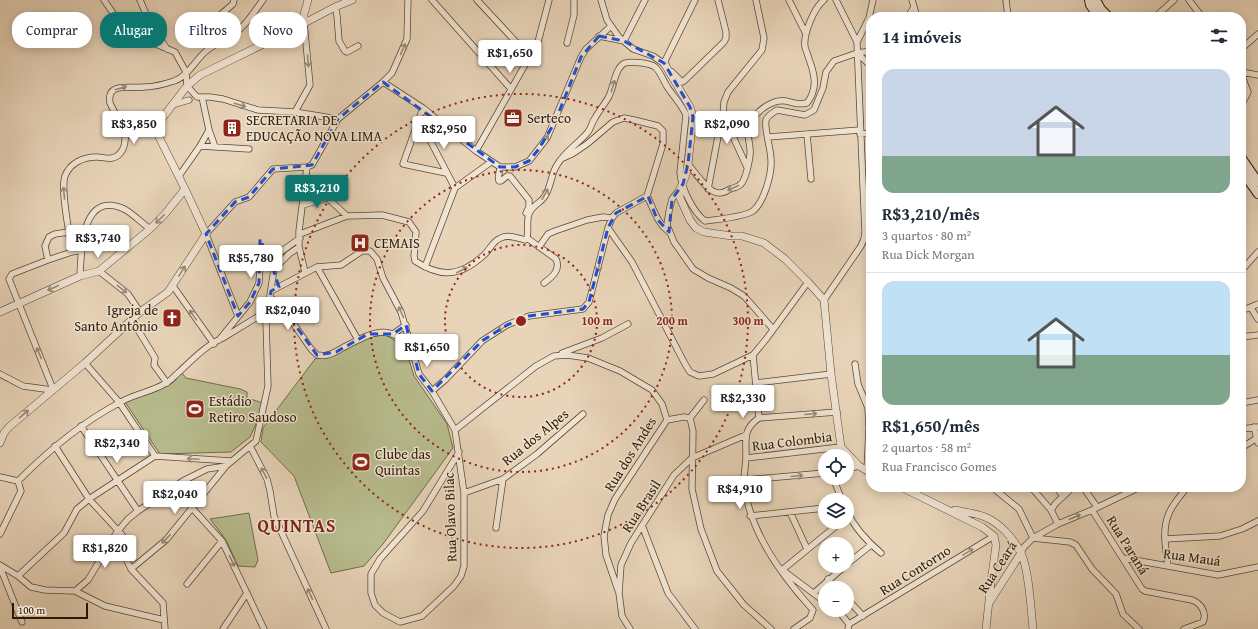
<!DOCTYPE html>
<html lang="pt">
<meta charset="utf-8">
<style>
:root{--surface:#fff;--page:#f6f6f7;--text:#1f2937;--muted:#747a83;--line:#e0e1e3;--accent:#0f766e}
body{margin:0;font-family:"Gentium Book Plus",serif;background:var(--page);color:var(--text);height:100vh;display:flex;flex-direction:column;font-size:15px;white-space:nowrap}
*{box-sizing:border-box;margin:0}
p{font-size:13px;color:var(--muted)}
.icon{flex:none;width:22px;height:22px;fill:none;stroke:currentColor;stroke-width:2;stroke-linecap:round;stroke-linejoin:round}
.map{position:relative;flex:1;overflow:hidden}
.drawer{position:absolute;left:866px;top:12px;width:380px;height:480px;display:flex;flex-direction:column;background:var(--surface);border-radius:16px;box-shadow:0 2px 10px #0003}
.drawer>*{flex:none}
.hud{position:absolute;left:12px;top:12px;width:380px;height:36px;display:flex;gap:8px}
.fabs{position:absolute;left:818px;top:449px;display:grid;gap:8px}
.fabs a{display:grid;place-items:center;width:36px;height:36px;border-radius:50%;background:var(--surface);box-shadow:0 2px 10px #0003;font-size:20px}
.scale{position:absolute;left:12px;bottom:10px;width:76px;box-sizing:border-box;padding-left:4px;border:2px solid #2b1b04;border-top:0;font-size:11px;line-height:14px;white-space:nowrap;color:#2b1b04;-webkit-text-stroke:3px #f0e3d2;paint-order:stroke}
.price{position:absolute;translate:-50% -34px;padding:0 9px;border-radius:4px;background:#fff;color:#222;font-size:13px;line-height:26px;filter:drop-shadow(0 1px 2px #0008)}
.price::after{content:'';position:absolute;left:50%;top:24px;width:12px;height:9px;margin-left:-6px;background:inherit;clip-path:polygon(0 0,100% 0,50% 100%)}
.price.on{background:var(--accent);color:#fff}
ul{padding:0;list-style:none}
li{display:grid;align-content:center;gap:8px;height:212px;padding:0 16px}
li+li{border-top:1px solid var(--line)}
li span{display:grid;place-items:center;height:124px;border-radius:12px;color:#555}
li>.icon{margin-inline-start:auto}
span .icon{width:72px;height:72px;fill:#fffc;stroke-width:1}
li b{font-size:17px}
h2{display:flex;justify-content:space-between;align-items:center;height:48px;padding:0 16px;font-size:17px}
.pill{padding:0 14px;border-radius:16px;background:var(--surface);box-shadow:0 2px 10px #0003;font-size:14px;line-height:36px}
.pill.on{background:var(--accent);color:#fff}
.map>svg:first-child{display:block}
.park{fill:#b7bc8e;stroke:#716c49}
.lines{fill:none;stroke-linecap:round;stroke-linejoin:round}
.minor-casing{stroke:#5a4931;stroke-width:7}
.tertiary-casing{stroke:#5a4931;stroke-width:8}
.secondary-casing{stroke:#2b1b04;stroke-width:10}
.minor{stroke:#f0e3d2;stroke-width:5.5}
.tertiary{stroke:#f0e3d2;stroke-width:7}
.secondary{stroke:#f0e3d2;stroke-width:8}
.oneway{stroke:#978975}
.marked{fill:none;stroke:#1d4ed8;stroke-width:3;stroke-dasharray:8 5;stroke-linejoin:round}
.ring{fill:none;stroke:#8f2418;stroke-width:2;stroke-dasharray:2 4}
.labels{text-anchor:middle;dominant-baseline:central;stroke-width:3;stroke-linejoin:round;paint-order:stroke}
.poi-label{font-size:14px;fill:#2b1b04;stroke:#f0e3d2;text-anchor:start}
.street-label{font-size:14px;fill:#2b1b04;stroke:#f0e3d2}
.district-label{font-size:18px;font-weight:bold;letter-spacing:1px;fill:#7a1f14;stroke:#f0e3d2}
.centre{fill:#8f2418;stroke:#f0e3d2;stroke-width:2}
.ring-label{font-size:12px;text-anchor:middle;font-weight:bold;fill:#8f2418;stroke:#f0e3d2;stroke-width:3;stroke-linejoin:round;paint-order:stroke}
</style>
<div class="map">
<svg width="1258" height="629" viewBox="0 0 1258 629">
<rect width="100%" height="100%" fill="#e8d4b9"/>
<filter id="stains"><feTurbulence type="fractalNoise" baseFrequency=".005" numOctaves="4"/><feColorMatrix values="0 0 0 0 .2 0 0 0 0 .09 0 0 0 0 .02 0 0 0 .5 -.17"/></filter>
<radialGradient id="worn" r=".72"><stop offset=".6" stop-color="#630" stop-opacity="0"/><stop offset="1" stop-color="#630" stop-opacity=".3"/></radialGradient>
<path class="park" d="M386 335 405 347 414 376 447 424 453 448 383 544 364 566 331 573 294 476 261 442 263 428 315 359 336 355 368 337Z
M182 373 186 378 240 389 247 392V398L263 403 260 415 250 437 231 452 160 454 125 402 171 383Z
M249 513 258 560 255 567 238 566 226 540 210 519Z"/>
<g class="lines">
<defs>
<path id="minor" d="M104 0 115 16 141 38 175 52 186 72 187 86 197 97H210L223 99 258 110 295 112 338 119
M140 0 148 19 167 49
M432 0 511 89
M477 0 530 57
M601 0 607 20 619 37 633 49 653 56 666 65
M789 0 806 34
M912 0 917 17
M1006 0 1008 17
M1189 0 1202 17
M335 7 337 15 339 41 345 51 347 52 358 46
M908 17 914 7
M1155 17 1174 0
M190 19 219 16 233 4 234 0
M599 36 624 41 645 0
M857 42 869 18 873 0
M567 43 574 15V0
M1241 49 1258 34
M857 53 871 66
M664 63 695 0
M672 72 682 82 684 81 724 42 726 38V32L718 0
M1241 72 1258 75
M1241 74 1248 92 1241 106
M383 82 423 108 476 151 500 167H515L529 161 547 138 581 57 586 49 611 26
M172 105 189 100
M423 108 403 164 446 173
M295 112 310 85 304 22
M419 119 455 188
M209 130 215 147
M807 134 811 179
M860 134 871 133
M768 137 860 130
M200 146 249 149
M476 151 538 42 549 0
M563 158 572 154 587 144 613 122 624 118 634 120 658 126 663 131V144L647 196
M688 164C695 172 708 193 719 193 722 193 727 191 730 189 734 188 738 187 741 184 746 179 751 156 750 149 749 138 745 128 752 119 760 109 773 99 786 101 795 103 796 105 807 103 818 89 815 75 809 59 808 55 806 51 805 47 803 34 814 8 824 0
M500 167C500 172 497 177 499 181H501L507 176H510L529 200V207L526 213
M747 167 723 115 724 102 728 92 762 50 764 38 756 0
M179 176 200 146 209 130 202 97
M307 179 347 216
M680 189 672 199 669 211 667 225 674 242 693 269 708 278 731 288 744 296 773 329
M708 189 719 131 723 115
M303 205 327 198
M608 228 632 262 685 364 690 372 699 376 713 374 753 355 767 338 808 282
M300 234 347 216 382 215 409 222 416 232 414 256 415 261C441 278 460 277 484 255 490 250 492 241 501 238 508 234 517 238 525 240L527 238C529 229 526 222 529 214 532 205 541 203 545 196 551 187 551 174 557 165 565 151 578 144 588 132 591 128 592 122 595 118 599 111 604 105 608 98 614 89 614 68 625 63 631 61 650 63 655 67 661 72 663 81 668 88 674 97 682 105 686 115L680 173C681 187 693 212 705 221 714 220 746 216 753 211 764 202 772 174 771 160 771 149 764 129 766 120 768 115 773 113 777 110L805 115 814 110 823 88 826 72 834 61 857 53 871 51
M527 238 556 259C561 270 552 277 544 283
M539 247 548 234 555 231 587 220 603 217 612 218
M81 250 72 252C70 235 60 190 65 176 70 163 83 157 97 157 102 157 107 159 112 158 122 156 126 145 125 136 124 127 114 112 110 103 106 81 132 89 144 87 153 87 165 84 174 81 187 77 195 61 205 52 215 43 230 38 240 29 249 21 256 9 263 0
M48 260 45 246 49 237 55 234 69 232
M317 267 358 340
M425 267 455 188 491 162
M99 271 128 294 140 312
M1241 271 1258 252
M305 272 299 247V231L307 167
M80 276C81 249 82 188 126 210 134 215 142 223 150 229
M173 286 214 344
M271 291 317 267 341 265 362 251H370L377 259 383 278 401 312 419 374 432 391 455 430 464 493V566L461 576 454 586 422 616 400 622 383 613 375 605 371 593V574L380 559 423 511 459 452
M270 297 282 307 311 349 317 355C320 355 324 356 327 355 333 354 339 350 344 347 370 334 388 321 411 348
M824 300 861 246 864 239 865 232 857 42 836 0
M1251 308 1258 319
M1241 311 1258 304
M238 316 206 234 235 202 249 197 273 169 307 167 312 165 338 119 383 82 392 73 407 39 408 0
M132 320 155 358 154 365 167 383
M393 334 406 325
M1241 337 1258 335
M219 340 250 302 259 283 260 267 300 238
M562 353 602 338 628 324
M753 355 759 418
M85 363 119 402 155 456
M855 364 858 384 868 408 869 428 867 471
M0 374 23 386 52 390
M756 383 831 374
M53 389 9 279 12 274 48 260 72 252
M432 391 445 380 482 341 507 325 529 316 583 309 589 302 608 228 612 218 616 213 647 196C654 209 656 222 669 232
M1241 403 1258 400
M690 418 704 400
M667 420 684 417 690 418 693 431 692 489 701 529 717 571 744 605 771 629
M81 426 138 511
M1254 427 1258 443
M1241 429 1258 427
M455 430 536 366 554 356 567 355 588 358 620 371 652 390 662 404 667 420 615 499 608 515 604 536 606 555 619 593
M55 446 89 499 123 536 126 544 127 561 131 569 163 603 165 629
M250 446 267 479 270 491 274 516 326 629
M1241 448 1257 438
M155 456 231 461
M746 458 841 447 837 456
M847 469 859 466
M0 477 18 481
M833 478 842 500
M744 480 825 473
M992 487 1019 509 1033 538 1070 542 1076 545 1092 569 1116 594 1123 614 1139 629
M1031 487 1051 510 1058 524
M1056 487 1063 496
M1083 487 1097 507
M464 493 503 479 537 454 583 414
M192 508 222 541 264 629
M1051 510 1056 503 1073 487
M1092 510 1142 589 1145 591 1192 600C1201 603 1207 613 1203 622L1184 629
M847 511C854 527 868 542 881 553
M790 512 807 549
M750 516 825 508
M642 525 668 593 695 629
M496 528 503 479
M0 534 21 491 18 481C48 451 81 423 119 403 133 394 152 392 166 383 171 381 174 376 178 373 190 362 207 344 223 338L267 311 282 307
M1165 539 1220 536 1242 529 1258 521
M1021 553 1024 547 1033 538 1058 524 1092 510 1140 487
M1123 558 1218 575 1258 567
M847 564 871 545
M0 565 18 576 31 587 45 590 75 591 88 580 117 532 128 519 138 511 183 481 207 469 226 466
M1168 566C1166 550 1162 531 1168 516 1171 505 1181 496 1187 487
M0 567 22 622
M131 569 166 540 226 466 256 441 268 386 266 321 274 269 289 254 299 247
M782 570 841 522
M785 572 825 602
M18 576 64 533 77 509 89 499 155 456
M828 579 836 588
M187 584 222 541
M75 591 105 606 164 620
M814 593 845 566
M847 599 863 616
M836 610 841 614 849 624 848 629
M849 624 994 536
M223 629 247 593
M630 629 622 616 619 593 621 565 631 543 674 475 692 458 746 435
M794 629 810 618 813 610C781 575 747 529 744 480 744 472 746 464 746 456 746 439 743 429 759 418L837 412"/>
<path id="tertiary" d="M304 22V14L308 0
M664 63 690 107 693 117 688 164 686 175 680 189V198L690 220 696 228 704 232 732 236H742L764 243 785 259 808 282 824 300 831 374 841 447 859 466 871 473
M0 312 80 276 99 271 150 229 165 214 185 189
M0 443 4 433 9 427 85 363 140 312 168 292 206 234 185 189 158 135 157 125 187 86 200 75 276 38 335 7 352 0
M901 487 982 527 994 536 996 545 991 582 986 629
M955 510C964 512 975 513 985 517 1000 523 1014 539 1021 553 1029 569 1031 610 1033 629
M989 603 1021 553"/>
<path id="secondary" d="M1089 0 1090 5 1099 17
M1096 0 1101 9 1109 17
M1241 157 1258 182
M1241 170 1258 194"/>
</defs>
<use href="#minor" class="minor-casing"/>
<use href="#tertiary" class="tertiary-casing"/>
<use href="#secondary" class="secondary-casing"/>
<use href="#minor" class="minor"/>
<use href="#tertiary" class="tertiary"/>
<use href="#secondary" class="secondary"/>
</g>
<defs><path id="oneway-shaft" d="M-6 0H5M1.5-3L5.5 0L1.5 3" fill="none" stroke-width="1.6" stroke-linecap="round" stroke-linejoin="round"/></defs>
<g class="oneway">
<use href="#oneway-shaft" transform="translate(403 49) rotate(-66)"/>
<use href="#oneway-shaft" transform="translate(308 61) rotate(85)"/>
<use href="#oneway-shaft" transform="translate(613 86) rotate(-73)"/>
<use href="#oneway-shaft" transform="translate(121 88) rotate(-16)"/>
<use href="#oneway-shaft" transform="translate(240 105) rotate(16)"/>
<use href="#oneway-shaft" transform="translate(545 140) rotate(-58)"/>
<use href="#oneway-shaft" transform="translate(733 188) rotate(156)"/>
<use href="#oneway-shaft" transform="translate(64 193) rotate(-95)"/>
<use href="#oneway-shaft" transform="translate(545 194) rotate(-61)"/>
<use href="#oneway-shaft" transform="translate(160 219) rotate(135)"/>
<use href="#oneway-shaft" transform="translate(599 266) rotate(104)"/>
<use href="#oneway-shaft" transform="translate(462 270) rotate(-27)"/>
<use href="#oneway-shaft" transform="translate(182 271) rotate(-58)"/>
<use href="#oneway-shaft" transform="translate(53 288) rotate(156)"/>
<use href="#oneway-shaft" transform="translate(122 289) rotate(38)"/>
<use href="#oneway-shaft" transform="translate(401 312) rotate(-114)"/>
<use href="#oneway-shaft" transform="translate(193 315) rotate(-126)"/>
<use href="#oneway-shaft" transform="translate(503 328) rotate(149)"/>
<use href="#oneway-shaft" transform="translate(39 353) rotate(-112)"/>
<use href="#oneway-shaft" transform="translate(24 414) rotate(-41)"/>
<use href="#oneway-shaft" transform="translate(811 414) rotate(-5)"/>
<use href="#oneway-shaft" transform="translate(193 459) rotate(-177)"/>
<use href="#oneway-shaft" transform="translate(264 473) rotate(-117)"/>
<use href="#oneway-shaft" transform="translate(797 476) rotate(-5)"/>
<use href="#oneway-shaft" transform="translate(1075 517) rotate(-23)"/>
<use href="#oneway-shaft" transform="translate(166 539) rotate(134)"/>
<use href="#oneway-shaft" transform="translate(968 552) rotate(-32)"/>
<use href="#oneway-shaft" transform="translate(232 561) rotate(65)"/>
<use href="#oneway-shaft" transform="translate(310 594) rotate(-115)"/>
</g>
<path class="marked" d="M599 36 624 41 664 63 690 107 693 117 688 164 683 184 672 199 669 232 657 219 648 196 616 213 608 228 589 302 583 309 529 316 507 325 482 341 432 391 419 374 406 325 393 334H368L336 352 317 355 282 307 270 297 271 291 279 287 274 272 276 258 272 257 270 262 260 239 259 283 250 302 238 316 206 234 235 202 249 197 273 169 312 165 338 119 383 82 500 167H515L529 161 538 150 555 122 581 57Z"/>
<g class="ring">
<circle cx="521" cy="321" r="76"/>
<circle cx="521" cy="321" r="151"/>
<circle cx="521" cy="321" r="227"/>
</g>
<defs>
<symbol id="office-square" viewBox="-11 -11 22 22"><rect x="-9" y="-9" width="18" height="18" rx="4" fill="#8f2418" stroke="#f0e3d2"/><path d="M-6-3h4V-5.5h4V-3h4V5H-6ZM-1-4.5V-3h2v-1.5ZM-6 0V1H6V0Z" fill="#fff"/></symbol>
<symbol id="building-square" viewBox="-11 -11 22 22"><rect x="-9" y="-9" width="18" height="18" rx="4" fill="#8f2418" stroke="#f0e3d2"/><path d="M-4-6H4V6H1V3H-1V6H-4ZM-2.5-4.3h1.7v1.8h-1.7ZM.8-4.3h1.7v1.8H.8ZM-2.5-1h1.7V.8h-1.7ZM.8-1h1.7V.8H.8Z" fill="#fff"/></symbol>
<symbol id="hospital-square" viewBox="-11 -11 22 22"><rect x="-9" y="-9" width="18" height="18" rx="4" fill="#8f2418" stroke="#f0e3d2"/><path d="M-5-5h3v3.5h4V-5h3V5h-3V1.5h-4V5h-3Z" fill="#fff"/></symbol>
<symbol id="church-square" viewBox="-11 -11 22 22"><rect x="-9" y="-9" width="18" height="18" rx="4" fill="#8f2418" stroke="#f0e3d2"/><path d="M-1.2-6h2.4v3.5h3.3v2.4h-3.3V6h-2.4V-.1h-3.3v-2.4h3.3Z" fill="#fff"/></symbol>
<symbol id="stadium-square" viewBox="-11 -11 22 22"><rect x="-9" y="-9" width="18" height="18" rx="4" fill="#8f2418" stroke="#f0e3d2"/><path d="M0-5a6.5 5 0 1 0 0 10a6.5 5 0 1 0 0-10ZM-3.5-1.8h7v3.6h-7Z" fill="#fff"/></symbol>
</defs>
<g fill-rule="evenodd">
<use href="#office-square" x="502" y="107" width="22" height="22"/>
<use href="#building-square" x="221" y="117" width="22" height="22"/>
<use href="#hospital-square" x="349" y="232" width="22" height="22"/>
<use href="#church-square" x="161" y="307" width="22" height="22"/>
<use href="#stadium-square" x="184" y="398" width="22" height="22"/>
<use href="#stadium-square" x="350" y="451" width="22" height="22"/>
</g>
<g class="labels">
<g class="poi-label">
<text x="527" y="118">Serteco</text>
<text x="246" y="120">SECRETARIA DE<tspan x="246" dy="16">EDUCAÇÃO NOVA LIMA</tspan></text>
<text x="374" y="243">CEMAIS</text>
<text x="158" y="310" text-anchor="end">Igreja de<tspan x="158" dy="16">Santo Antônio</tspan></text>
<text x="209" y="401">Estádio<tspan x="209" dy="16">Retiro Saudoso</tspan></text>
<text x="375" y="454">Clube das<tspan x="375" dy="16">Quintas</tspan></text>
</g>
<g class="street-label">
<text transform="translate(535 437) rotate(-39)">Rua dos Alpes</text>
<text transform="translate(792 441) rotate(-7)">Rua Colombia</text>
<text transform="translate(630 454) rotate(-58)">Rua dos Andes</text>
<text transform="translate(641 506) rotate(-57)">Rua Brasil</text>
<text transform="translate(450 517) rotate(-92)">Rua Olavo Bilac</text>
<text transform="translate(1128 545) rotate(58)">Rua Paraná</text>
<text transform="translate(1192 557) rotate(8)">Rua Mauá</text>
<text transform="translate(997 567) rotate(-57)">Rua Ceará</text>
<text transform="translate(915 570) rotate(-32)">Rua Contorno</text>
</g>
<g class="district-label">
<text x="297" y="525">QUINTAS</text>
</g>
</g>
<circle cx="521" cy="321" r="6" class="centre"/>
<g class="ring-label">
<text x="597" y="325">100 m</text>
<text x="672" y="325">200 m</text>
<text x="748" y="325">300 m</text>
</g>
<rect width="100%" height="100%" filter="url(#stains)"/>
<rect width="100%" height="100%" fill="url(#worn)"/>
</svg>
<div class="fabs">
<a><svg class="icon" aria-label="locate" viewBox="0 0 24 24"><circle cx="12" cy="12" r="6"/><path d="M12 2v4M12 18v4M2 12h4M18 12h4"/></svg></a>
<a><svg class="icon" aria-label="layers" viewBox="0 0 24 24"><path d="M12 4l9 5-9 5-9-5zM3 14l9 5 9-5"/></svg></a>
<a>+</a>
<a>−</a>
</div>
<div class="scale">100 m</div>
<b class="price" style="left:510px;top:74px">R$1,650</b>
<b class="price" style="left:134px;top:145px">R$3,850</b>
<b class="price" style="left:727px;top:145px">R$2,090</b>
<b class="price" style="left:444px;top:150px">R$2,950</b>
<b class="price on" style="left:317px;top:209px">R$3,210</b>
<b class="price" style="left:98px;top:259px">R$3,740</b>
<b class="price" style="left:251px;top:279px">R$5,780</b>
<b class="price" style="left:288px;top:331px">R$2,040</b>
<b class="price" style="left:427px;top:368px">R$1,650</b>
<b class="price" style="left:743px;top:419px">R$2,330</b>
<b class="price" style="left:117px;top:464px">R$2,340</b>
<b class="price" style="left:740px;top:510px">R$4,910</b>
<b class="price" style="left:175px;top:515px">R$2,040</b>
<b class="price" style="left:105px;top:569px">R$1,820</b>
<div class="hud">
<a class="pill">Comprar</a>
<a class="pill on">Alugar</a>
<a class="pill">Filtros</a>
<a class="pill">Novo</a>
</div>
<section class="drawer">
<h2>14 imóveis<svg class="icon" aria-label="filters" viewBox="0 0 24 24"><path d="M4 7h16M4 17h16"/><circle cx="9" cy="7" r="2"/><circle cx="15" cy="17" r="2"/></svg></h2>
<ul>
<li><span style="background:linear-gradient(#c9d6e8 70%,#7fa58c 0)"><svg class="icon" aria-label="home" viewBox="0 0 24 24"><path d="M3 11l9-7 9 7M6 9v11h12V9"/></svg></span><div><b>R$3,210/mês</b><p>3 quartos · 80 m²</p><p>Rua Dick Morgan</p></div></li>
<li><span style="background:linear-gradient(#bfe0f5 60%,#7fa58c 0)"><svg class="icon" aria-label="home" viewBox="0 0 24 24"><path d="M3 11l9-7 9 7M6 9v11h12V9"/></svg></span><div><b>R$1,650/mês</b><p>2 quartos · 58 m²</p><p>Rua Francisco Gomes</p></div></li>
</ul>
</section>
</div>
